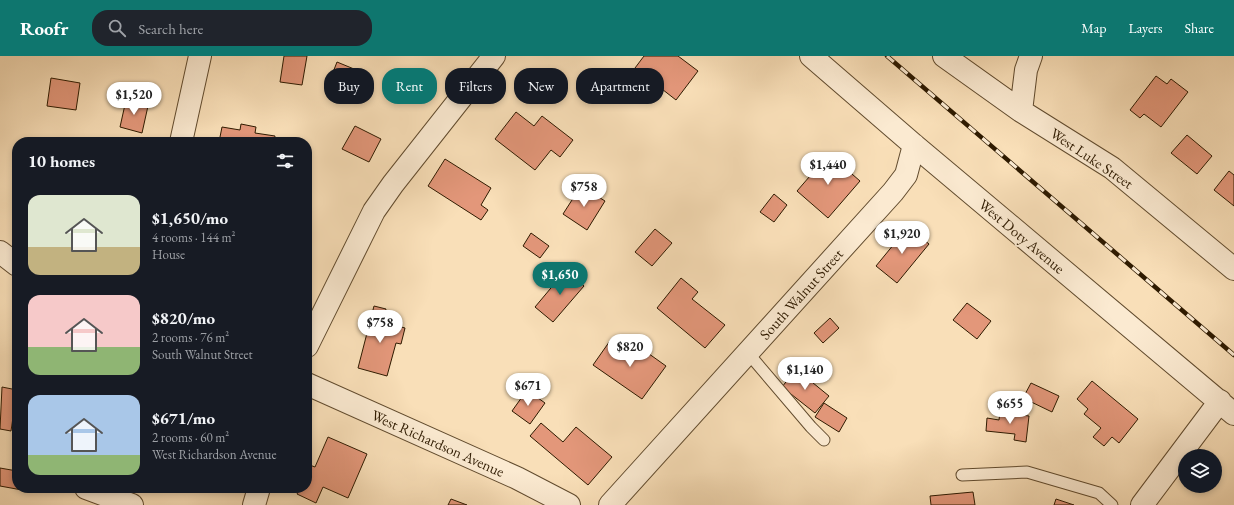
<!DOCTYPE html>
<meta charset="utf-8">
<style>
:root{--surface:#171b24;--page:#20242c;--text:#f1f3f6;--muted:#9ea1a6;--accent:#0f766e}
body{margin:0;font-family:"EB Garamond",serif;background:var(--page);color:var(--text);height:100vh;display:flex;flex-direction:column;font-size:15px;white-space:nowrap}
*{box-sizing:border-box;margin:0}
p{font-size:13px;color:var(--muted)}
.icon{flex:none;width:22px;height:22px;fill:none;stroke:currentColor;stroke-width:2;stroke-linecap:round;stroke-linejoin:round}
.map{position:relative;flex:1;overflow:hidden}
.details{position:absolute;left:12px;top:81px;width:300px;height:356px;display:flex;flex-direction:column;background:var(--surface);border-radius:16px;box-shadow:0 2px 6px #0003}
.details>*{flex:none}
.hud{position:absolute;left:324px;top:12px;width:380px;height:36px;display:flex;gap:8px}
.buttons{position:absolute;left:1178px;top:393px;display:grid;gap:8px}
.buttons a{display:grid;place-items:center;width:44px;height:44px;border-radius:50%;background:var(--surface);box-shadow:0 2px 6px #0003;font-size:20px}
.price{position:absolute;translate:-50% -34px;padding:0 9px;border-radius:14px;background:#fff;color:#222;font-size:13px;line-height:26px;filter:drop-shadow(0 1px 2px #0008)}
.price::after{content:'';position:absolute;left:50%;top:24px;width:12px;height:9px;margin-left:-6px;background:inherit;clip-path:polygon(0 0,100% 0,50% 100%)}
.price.current{background:var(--accent);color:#fff}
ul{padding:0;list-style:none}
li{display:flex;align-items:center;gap:12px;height:100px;padding:0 16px}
li span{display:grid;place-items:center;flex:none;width:112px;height:80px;border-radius:12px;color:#555}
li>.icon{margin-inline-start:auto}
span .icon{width:48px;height:48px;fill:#fffc;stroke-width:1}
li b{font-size:17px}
h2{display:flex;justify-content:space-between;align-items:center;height:48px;padding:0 16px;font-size:17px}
.pill{padding:0 14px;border-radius:16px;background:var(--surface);box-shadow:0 2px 6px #0003;font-size:14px;line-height:36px}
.pill.current{background:var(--accent);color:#fff}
header{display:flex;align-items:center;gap:24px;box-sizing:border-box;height:56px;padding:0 20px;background:var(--accent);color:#fff}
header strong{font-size:19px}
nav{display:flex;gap:22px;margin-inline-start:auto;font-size:14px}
.search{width:280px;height:36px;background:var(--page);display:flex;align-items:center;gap:10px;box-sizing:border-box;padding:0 14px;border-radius:16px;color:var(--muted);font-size:15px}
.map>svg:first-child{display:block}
.building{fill:#e3977a;stroke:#2e1a00}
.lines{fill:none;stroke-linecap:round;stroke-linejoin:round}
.lane-casing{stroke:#614b2e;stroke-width:13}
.street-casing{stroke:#614b2e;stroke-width:24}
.lane{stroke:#fbead1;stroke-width:11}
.street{stroke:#fbead1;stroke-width:22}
.rail-casing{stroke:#2e1a00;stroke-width:4.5}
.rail{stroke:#fbead1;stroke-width:3;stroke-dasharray:9;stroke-linecap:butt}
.labels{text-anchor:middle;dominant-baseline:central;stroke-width:4;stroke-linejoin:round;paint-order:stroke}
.street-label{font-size:15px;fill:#2e1a00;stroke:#fbead1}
</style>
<header>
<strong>Roofr</strong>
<div class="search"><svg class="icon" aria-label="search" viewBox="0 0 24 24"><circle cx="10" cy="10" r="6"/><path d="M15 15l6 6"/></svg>Search here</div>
<nav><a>Map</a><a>Layers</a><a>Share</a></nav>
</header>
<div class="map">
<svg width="1234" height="449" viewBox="0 0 1234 449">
<rect width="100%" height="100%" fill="#f9dfb8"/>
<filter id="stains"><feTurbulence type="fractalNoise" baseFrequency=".005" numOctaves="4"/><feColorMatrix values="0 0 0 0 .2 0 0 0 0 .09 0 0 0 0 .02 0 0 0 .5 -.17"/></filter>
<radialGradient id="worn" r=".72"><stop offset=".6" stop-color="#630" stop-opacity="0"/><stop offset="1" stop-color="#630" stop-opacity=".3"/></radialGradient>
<path class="building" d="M284 0H307L302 29 280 26Z
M644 0H678L698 15 676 44 635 12Z
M337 6 354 13 345 35 328 29Z
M1156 20 1167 28 1171 23 1188 36 1161 71 1144 58 1140 62 1130 54Z
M51 22 80 27 76 54 47 50Z
M126 44 148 50 142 77 120 71Z
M516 56 534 70 542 60 573 84 560 101 551 94 535 114 495 83Z
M241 68 256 71 255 77 275 80 274 86H219L222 71 240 74Z
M355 70 381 83 369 106 342 93Z
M1187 79 1212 100 1197 118 1171 97Z
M829 98 860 125 828 162 797 135Z
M445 103 491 132 481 149 488 154 481 164 428 130Z
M1229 115 1234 119V150L1214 134Z
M581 130 605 145 587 174 563 158Z
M774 138 787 149 774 166 760 156Z
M908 171 929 188 897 227 876 210Z
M655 173 672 187 652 210 635 196Z
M531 177 549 190 540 202 523 190Z
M566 214 584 230 553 266 535 251Z
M681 222 698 236 692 243 725 269 705 292 657 252Z
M967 247 991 265 977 283 953 264Z
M374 250 386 253 383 266 405 272 401 288 396 287 387 320 358 312Z
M830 262 839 272 823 287 814 277Z
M612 282 640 302 645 295 666 310 642 343 593 309Z
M796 313 829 340 815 357 782 331Z
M1092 325 1138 363 1119 387 1112 381 1104 390 1093 381 1101 372 1084 358 1088 353 1077 343Z
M1031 327 1059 340 1052 356 1023 342Z
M2 331 17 334 11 375 0 373Z
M527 334 545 347 530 368 512 355Z
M824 347 847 362 839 376 815 361Z
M1000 356 1029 360 1026 386 1014 384 1015 378 986 375 987 362 999 364Z
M541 367 563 386 576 371 612 401 588 429 530 380Z
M328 381 367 398 348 442 323 431 316 447 297 438 300 432H307V408L315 411Z
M0 412 17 415V432H22V434L0 430Z
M973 436 975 449H931L930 440Z
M451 443 467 449H448Z
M1056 443 1074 449H1054Z"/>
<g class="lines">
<defs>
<path id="lane" d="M748 297 811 371 824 384
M962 419 1027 416 1099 437 1112 449"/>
<path id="street" d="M811 0 914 89 1234 358
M944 0 1021 55 1112 112 1234 213
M1021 55 1026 14 1031 0
M181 86 200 0
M0 196 17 209
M307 290 374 155 393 128 494 0
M307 328 517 422 569 449
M86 432 132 449
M254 449 259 432
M610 449 893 136 906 119 914 89
M1142 449 1220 345"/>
</defs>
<use href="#lane" class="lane-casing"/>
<use href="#street" class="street-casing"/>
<use href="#lane" class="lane"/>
<use href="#street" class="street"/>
<defs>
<path id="rail" d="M887 0 1234 299"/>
</defs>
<use href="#rail" class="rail-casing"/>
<use href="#rail" class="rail"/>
</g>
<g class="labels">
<g class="street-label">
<text transform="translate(1092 102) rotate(34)">West Luke Street</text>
<text transform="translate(1022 180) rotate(40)">West Doty Avenue</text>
<text transform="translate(801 238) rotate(-48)">South Walnut Street</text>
<text transform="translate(438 387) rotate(24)">West Richardson Avenue</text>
</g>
</g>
<rect width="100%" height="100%" filter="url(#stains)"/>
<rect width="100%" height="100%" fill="url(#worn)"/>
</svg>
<div class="buttons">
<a><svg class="icon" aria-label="layers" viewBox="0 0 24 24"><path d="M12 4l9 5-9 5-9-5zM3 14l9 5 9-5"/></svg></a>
</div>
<b class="price" style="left:134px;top:60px">$1,520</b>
<b class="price" style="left:828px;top:130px">$1,440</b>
<b class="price" style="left:584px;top:152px">$758</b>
<b class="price" style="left:902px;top:199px">$1,920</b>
<b class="price current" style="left:560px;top:240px">$1,650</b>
<b class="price" style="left:380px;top:288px">$758</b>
<b class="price" style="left:630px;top:312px">$820</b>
<b class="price" style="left:805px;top:335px">$1,140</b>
<b class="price" style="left:528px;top:351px">$671</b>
<b class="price" style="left:1010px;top:369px">$655</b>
<div class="hud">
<a class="pill">Buy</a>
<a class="pill current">Rent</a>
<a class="pill">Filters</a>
<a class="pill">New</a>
<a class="pill">Apartment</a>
</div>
<section class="details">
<h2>10 homes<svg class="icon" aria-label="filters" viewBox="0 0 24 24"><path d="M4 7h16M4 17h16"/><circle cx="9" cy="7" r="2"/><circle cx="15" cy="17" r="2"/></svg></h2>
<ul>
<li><span style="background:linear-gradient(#dfe7d0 65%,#c2b280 0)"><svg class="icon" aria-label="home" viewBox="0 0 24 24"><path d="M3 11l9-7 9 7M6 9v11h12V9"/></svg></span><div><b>$1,650/mo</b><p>4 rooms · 144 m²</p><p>House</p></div></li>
<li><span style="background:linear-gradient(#f6c9c9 65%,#8fb573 0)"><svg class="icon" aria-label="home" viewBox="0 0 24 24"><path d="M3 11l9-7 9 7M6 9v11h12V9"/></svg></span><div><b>$820/mo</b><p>2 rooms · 76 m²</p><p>South Walnut Street</p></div></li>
<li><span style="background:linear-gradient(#a9c7e8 75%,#8fb573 0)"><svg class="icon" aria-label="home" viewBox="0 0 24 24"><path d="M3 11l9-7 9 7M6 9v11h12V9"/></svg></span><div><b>$671/mo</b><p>2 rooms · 60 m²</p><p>West Richardson Avenue</p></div></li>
</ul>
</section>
</div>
